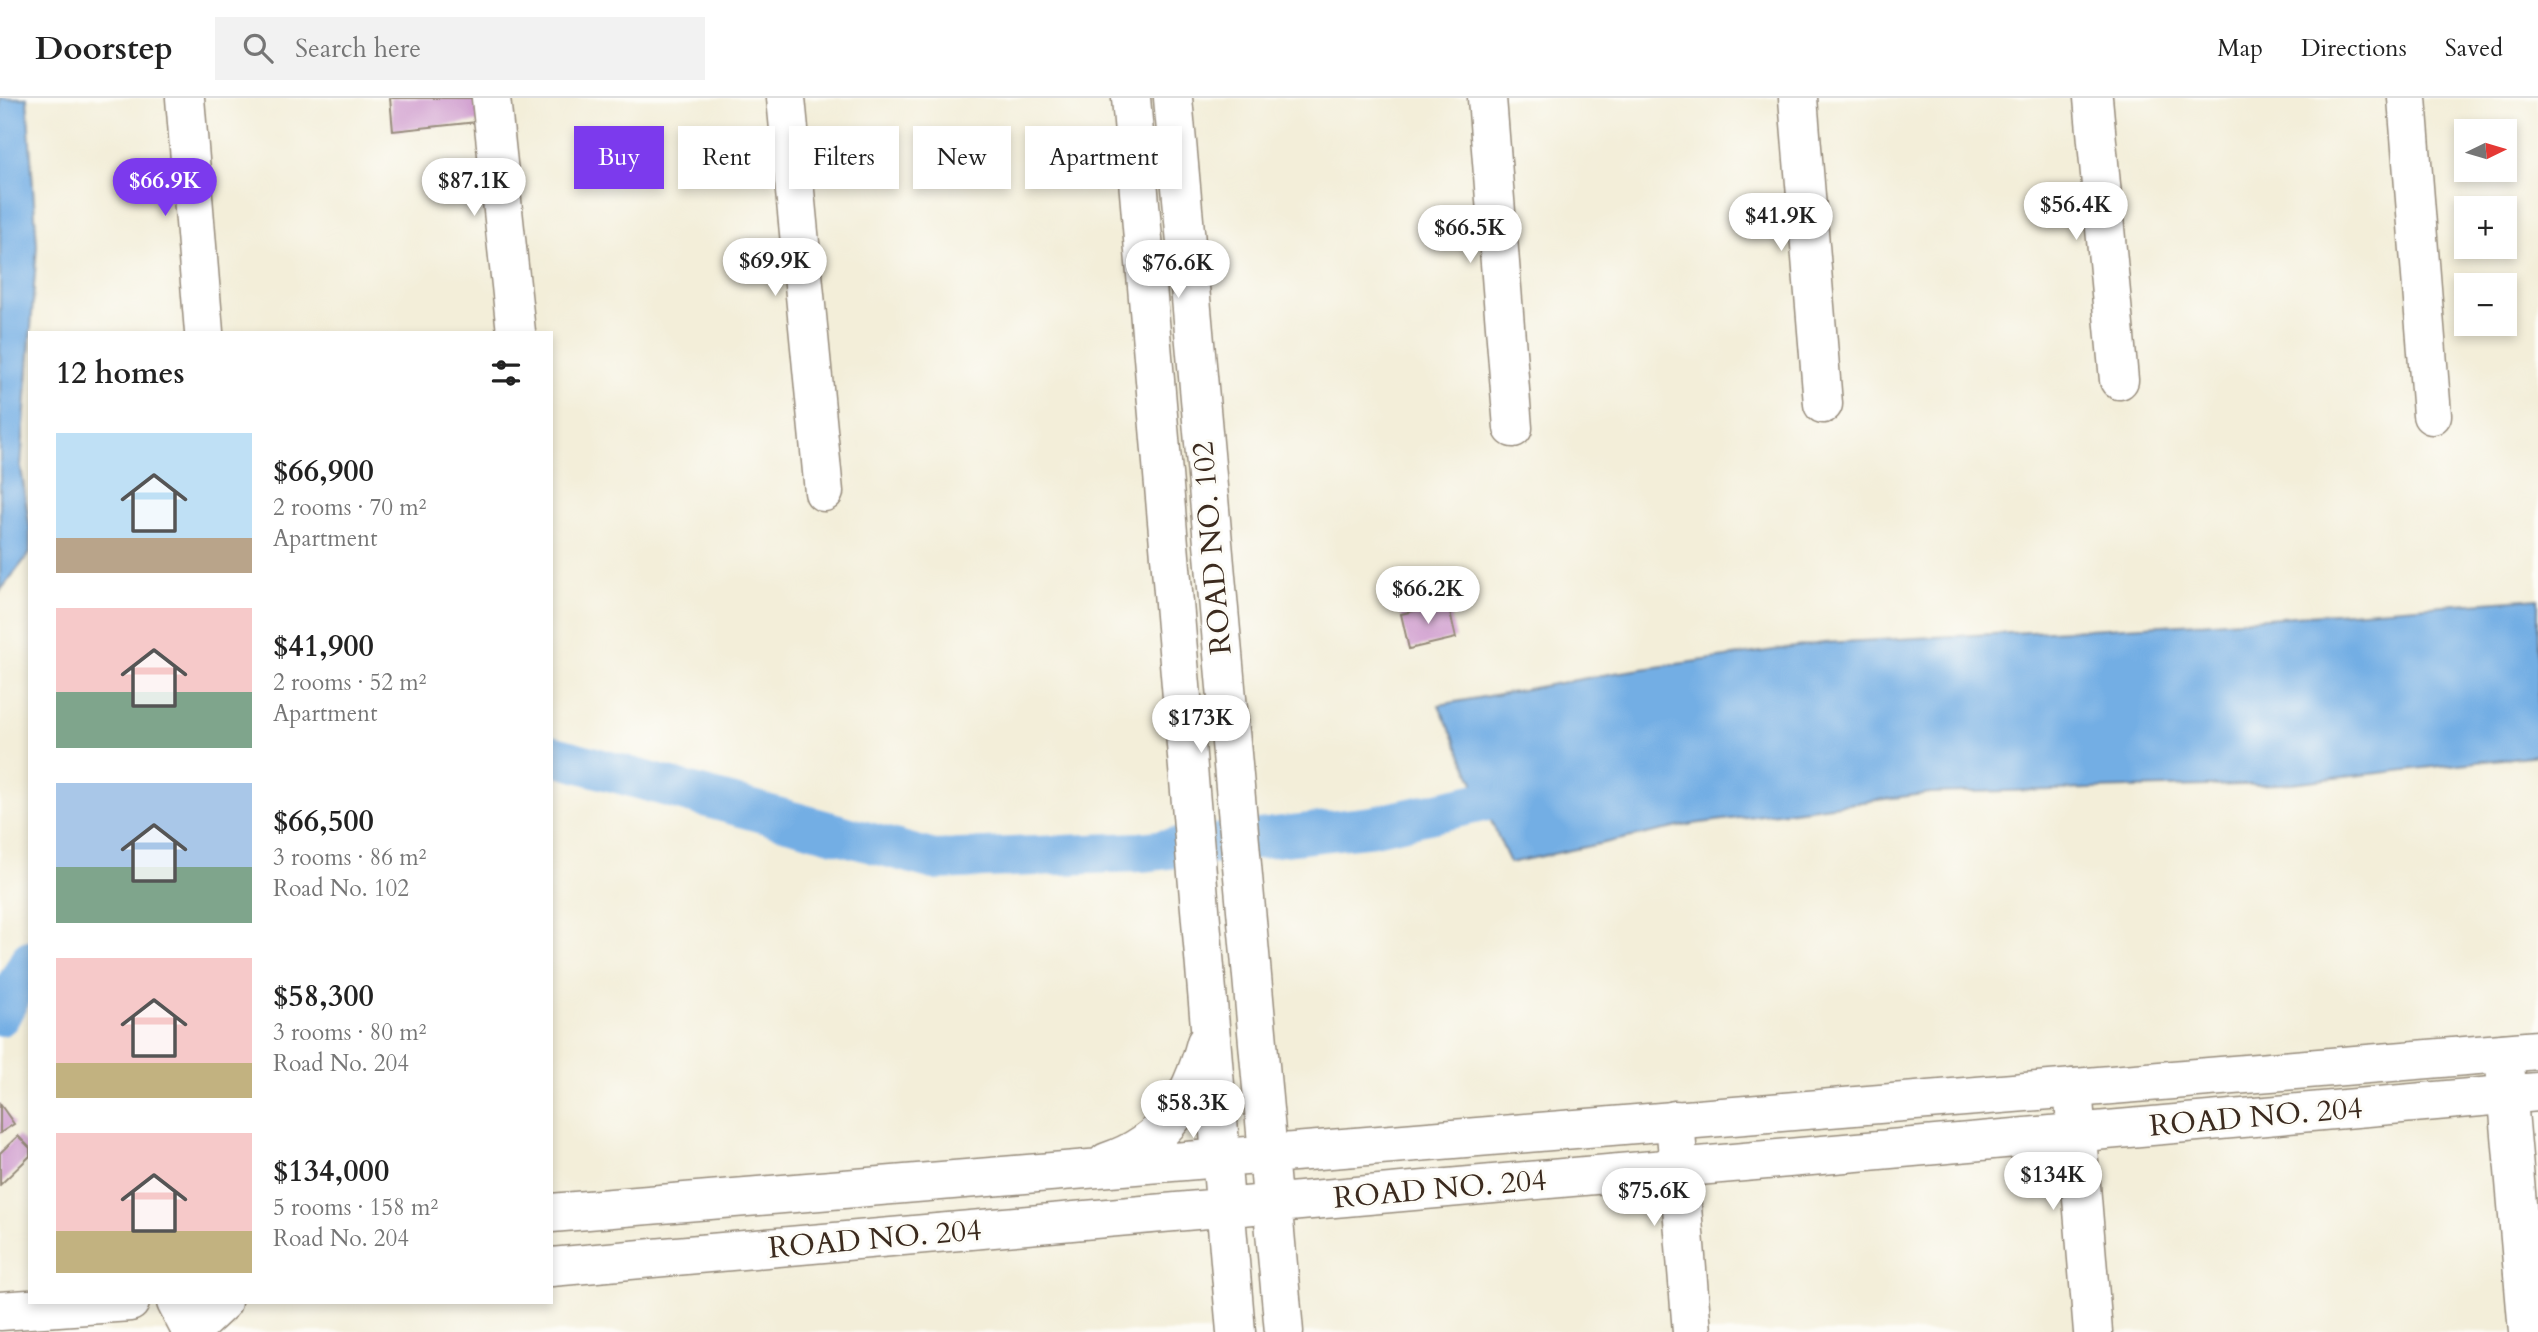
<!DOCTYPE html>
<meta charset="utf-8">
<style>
:root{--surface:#fff;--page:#f2f2f2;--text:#222;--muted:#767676;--line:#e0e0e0;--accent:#7c3aed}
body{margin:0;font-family:Cardo,serif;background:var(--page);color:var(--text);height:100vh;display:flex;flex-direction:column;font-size:26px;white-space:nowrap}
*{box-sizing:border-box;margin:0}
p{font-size:23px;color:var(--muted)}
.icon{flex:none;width:38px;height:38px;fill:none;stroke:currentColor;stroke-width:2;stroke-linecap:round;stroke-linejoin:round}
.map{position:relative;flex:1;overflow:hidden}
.details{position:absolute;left:28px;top:233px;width:525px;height:973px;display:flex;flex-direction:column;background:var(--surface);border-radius:0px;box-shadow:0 4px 10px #0003}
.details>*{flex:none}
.hud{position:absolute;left:574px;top:28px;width:665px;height:63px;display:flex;gap:14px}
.needle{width:46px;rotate:85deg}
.controls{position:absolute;left:2454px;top:21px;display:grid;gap:14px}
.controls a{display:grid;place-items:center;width:63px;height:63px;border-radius:0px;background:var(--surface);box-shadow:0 4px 10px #0003;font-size:35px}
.price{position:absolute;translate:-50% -60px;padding:0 16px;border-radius:24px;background:#fff;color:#222;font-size:23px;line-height:46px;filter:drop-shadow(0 2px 4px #0008)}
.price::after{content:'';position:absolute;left:50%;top:42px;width:21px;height:16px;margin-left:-10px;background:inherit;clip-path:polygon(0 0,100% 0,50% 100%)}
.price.current{background:var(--accent);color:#fff}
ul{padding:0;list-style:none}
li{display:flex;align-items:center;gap:21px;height:175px;padding:0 28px}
li span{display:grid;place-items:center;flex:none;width:196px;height:140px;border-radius:0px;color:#555}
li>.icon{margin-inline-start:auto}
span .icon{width:84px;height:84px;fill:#fffc;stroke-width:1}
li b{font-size:30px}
h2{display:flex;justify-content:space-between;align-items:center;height:84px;padding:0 28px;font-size:30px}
.pill{padding:0 24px;border-radius:0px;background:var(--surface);box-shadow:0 4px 10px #0003;font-size:24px;line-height:63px}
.pill.current{background:var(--accent);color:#fff}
header{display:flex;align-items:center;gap:42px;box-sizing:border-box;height:98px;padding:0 35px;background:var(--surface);border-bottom:2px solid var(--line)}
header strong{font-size:33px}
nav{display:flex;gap:38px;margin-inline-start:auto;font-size:24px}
.search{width:490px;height:63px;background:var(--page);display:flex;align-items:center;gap:18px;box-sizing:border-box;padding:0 24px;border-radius:0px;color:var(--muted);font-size:26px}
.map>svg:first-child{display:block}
.water{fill:#73aee4;stroke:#576c81;stroke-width:2}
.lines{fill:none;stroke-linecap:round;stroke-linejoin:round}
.canal{stroke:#73aee4;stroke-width:40}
.building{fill:#cd97cc}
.minor-casing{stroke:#978c7c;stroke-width:41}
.tertiary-casing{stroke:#978c7c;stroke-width:41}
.minor{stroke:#fff;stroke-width:38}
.tertiary{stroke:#fff;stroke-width:38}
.labels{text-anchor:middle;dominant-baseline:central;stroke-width:6;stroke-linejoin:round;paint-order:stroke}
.street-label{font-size:30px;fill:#3b2a1e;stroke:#fdfcf7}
</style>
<header>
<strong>Doorstep</strong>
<div class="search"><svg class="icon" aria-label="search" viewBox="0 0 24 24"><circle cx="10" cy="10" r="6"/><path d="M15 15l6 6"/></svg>Search here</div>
<nav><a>Map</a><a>Directions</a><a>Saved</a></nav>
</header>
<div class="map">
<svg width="2538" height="1234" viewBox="0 0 2538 1234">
<rect width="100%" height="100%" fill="#fdfcf7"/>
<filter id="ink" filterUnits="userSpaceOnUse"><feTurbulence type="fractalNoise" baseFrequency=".0143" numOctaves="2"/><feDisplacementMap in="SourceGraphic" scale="14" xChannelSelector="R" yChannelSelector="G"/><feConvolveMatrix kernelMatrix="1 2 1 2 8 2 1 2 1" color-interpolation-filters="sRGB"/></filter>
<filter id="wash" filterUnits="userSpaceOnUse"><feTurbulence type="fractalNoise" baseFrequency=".00686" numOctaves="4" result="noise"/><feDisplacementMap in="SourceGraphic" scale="28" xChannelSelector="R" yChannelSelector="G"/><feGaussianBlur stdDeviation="1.57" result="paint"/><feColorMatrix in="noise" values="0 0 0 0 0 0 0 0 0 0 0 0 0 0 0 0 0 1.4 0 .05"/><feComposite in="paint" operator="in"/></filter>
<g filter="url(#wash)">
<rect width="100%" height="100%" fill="#f3eed9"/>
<path class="water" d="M0 0H27L37 147 21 369 30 431V455L0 493Z
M2538 500V657L2282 686 1931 695 1693 726 1510 765 1439 607 1614 575 1823 545 2199 525Z"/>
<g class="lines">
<path class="canal" d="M551 657 934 762 1141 754 1374 728 1537 692
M0 918 30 862"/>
</g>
<g id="blocks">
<path class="building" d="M390 0H483L486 23 393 33Z
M1448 505 1456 540 1409 551 1401 516Z
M0 1006 14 1026 0 1035Z
M18 1038 30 1050V1058L0 1087V1055Z"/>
</g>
</g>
<g filter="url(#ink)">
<use href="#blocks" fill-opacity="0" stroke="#978c7c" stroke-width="2"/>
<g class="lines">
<defs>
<path id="minor" d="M185 0 204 234
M491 0 516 234
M786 0 824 394
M1487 0 1513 330
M1798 0 1823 306
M2093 0 2119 282
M2407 0 2432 317
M2504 955 2528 1234
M2073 990 2093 1234
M1675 1022 1692 1234
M176 1204 191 1233"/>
<path id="tertiary" d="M1131 0 1236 1234
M1173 0C1208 412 1249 822 1284 1234
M1107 1064C1166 1045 1191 1001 1206 945
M551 1115 2538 952
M551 1169 2538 994
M0 1213 130 1204
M190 1234 222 1204"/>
</defs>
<use href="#minor" class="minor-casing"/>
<use href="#tertiary" class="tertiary-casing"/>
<use href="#minor" class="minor"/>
<use href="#tertiary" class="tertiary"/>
</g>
</g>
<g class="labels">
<g class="street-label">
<text transform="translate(1212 450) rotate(-95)">ROAD NO. 102</text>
<text transform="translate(2256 1019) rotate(-5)">ROAD NO. 204</text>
<text transform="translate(1440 1091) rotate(-5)">ROAD NO. 204</text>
<text transform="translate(875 1141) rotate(-5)">ROAD NO. 204</text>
</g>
</g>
</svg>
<div class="controls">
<a><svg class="needle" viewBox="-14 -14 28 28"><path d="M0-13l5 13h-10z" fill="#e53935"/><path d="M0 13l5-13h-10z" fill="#767676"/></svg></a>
<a>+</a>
<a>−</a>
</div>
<b class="price current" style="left:165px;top:120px">$66.9K</b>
<b class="price" style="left:474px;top:120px">$87.1K</b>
<b class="price" style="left:2076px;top:144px">$56.4K</b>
<b class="price" style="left:1781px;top:155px">$41.9K</b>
<b class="price" style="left:1470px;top:167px">$66.5K</b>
<b class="price" style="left:775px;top:200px">$69.9K</b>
<b class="price" style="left:1178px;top:202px">$76.6K</b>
<b class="price" style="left:1428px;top:528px">$66.2K</b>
<b class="price" style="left:1201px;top:657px">$173K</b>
<b class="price" style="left:1193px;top:1042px">$58.3K</b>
<b class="price" style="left:2053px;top:1114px">$134K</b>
<b class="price" style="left:1654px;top:1130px">$75.6K</b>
<div class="hud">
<a class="pill current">Buy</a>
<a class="pill">Rent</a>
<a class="pill">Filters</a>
<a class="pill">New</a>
<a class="pill">Apartment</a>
</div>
<section class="details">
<h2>12 homes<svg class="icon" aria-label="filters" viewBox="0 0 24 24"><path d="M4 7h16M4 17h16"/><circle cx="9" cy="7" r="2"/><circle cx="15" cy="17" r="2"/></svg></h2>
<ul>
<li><span style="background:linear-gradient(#bfe0f5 75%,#b9a48a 0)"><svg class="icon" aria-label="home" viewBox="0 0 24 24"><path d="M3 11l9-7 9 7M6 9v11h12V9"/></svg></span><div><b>$66,900</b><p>2 rooms · 70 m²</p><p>Apartment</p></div></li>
<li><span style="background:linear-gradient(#f6c9c9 60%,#7fa58c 0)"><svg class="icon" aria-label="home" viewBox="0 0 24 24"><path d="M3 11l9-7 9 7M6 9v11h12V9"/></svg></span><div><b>$41,900</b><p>2 rooms · 52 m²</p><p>Apartment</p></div></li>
<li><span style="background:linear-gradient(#a9c7e8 60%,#7fa58c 0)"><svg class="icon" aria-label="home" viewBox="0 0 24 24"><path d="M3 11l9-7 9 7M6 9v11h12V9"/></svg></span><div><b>$66,500</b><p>3 rooms · 86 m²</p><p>Road No. 102</p></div></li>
<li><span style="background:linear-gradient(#f6c9c9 75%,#c2b280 0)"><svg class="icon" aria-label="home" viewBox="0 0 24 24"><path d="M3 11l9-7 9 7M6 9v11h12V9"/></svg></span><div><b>$58,300</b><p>3 rooms · 80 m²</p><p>Road No. 204</p></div></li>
<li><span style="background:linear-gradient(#f6c9c9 70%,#c2b280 0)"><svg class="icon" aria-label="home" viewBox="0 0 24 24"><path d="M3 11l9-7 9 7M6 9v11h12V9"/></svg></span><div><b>$134,000</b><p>5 rooms · 158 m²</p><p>Road No. 204</p></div></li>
</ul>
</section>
</div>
